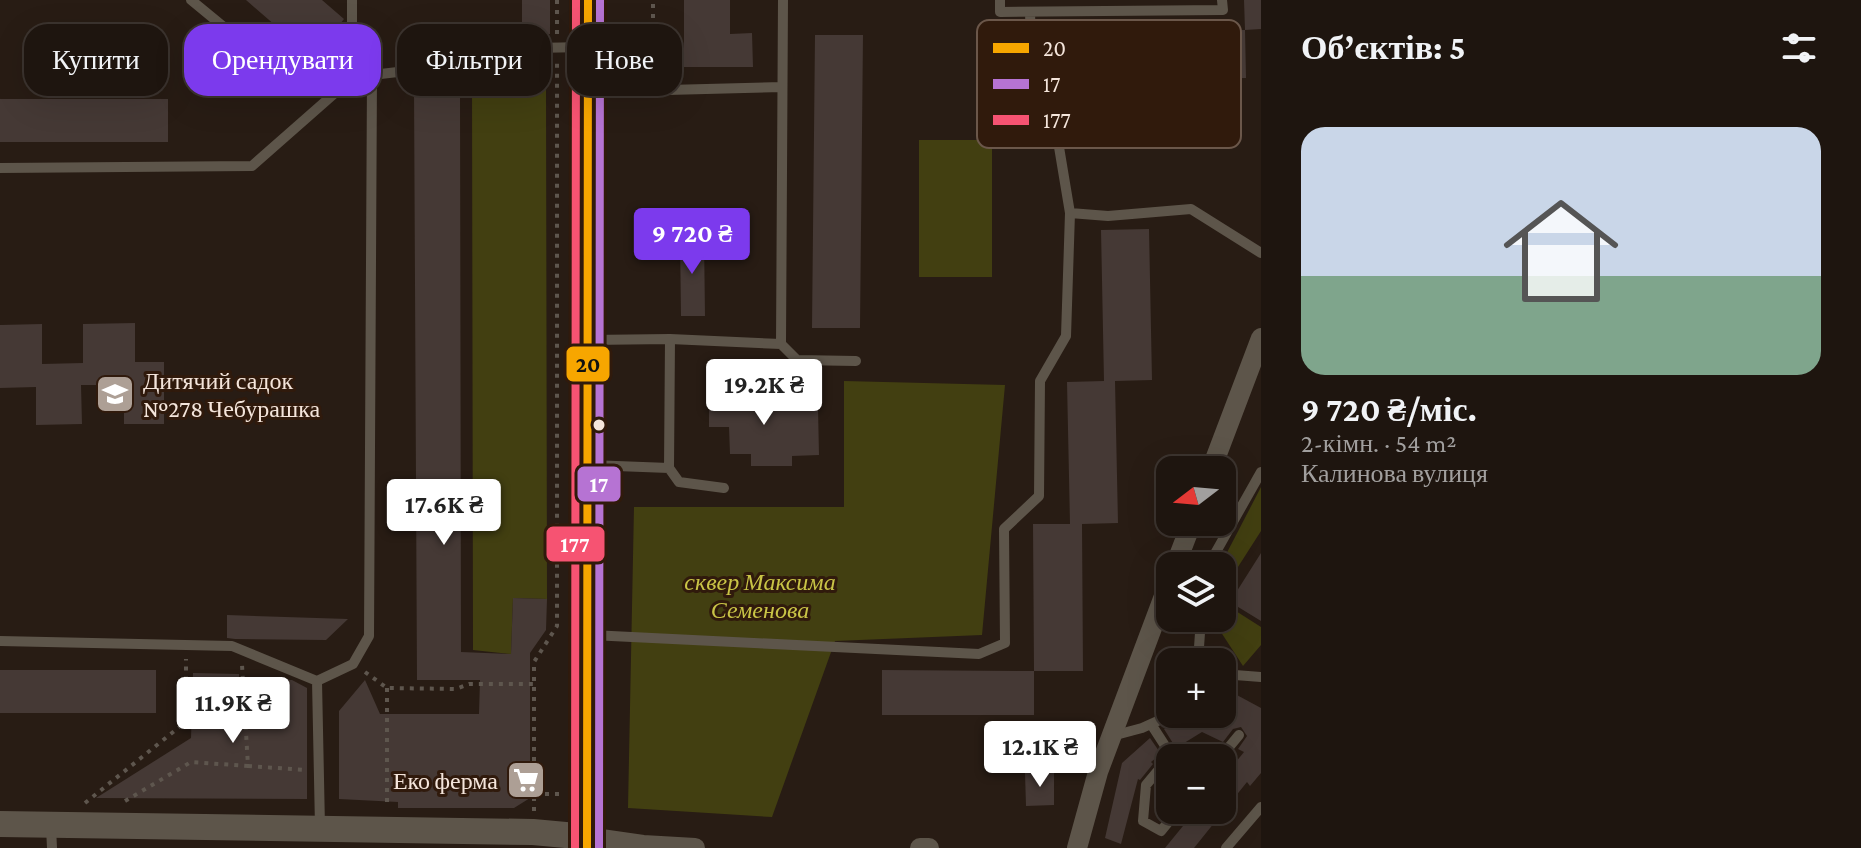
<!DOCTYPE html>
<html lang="uk">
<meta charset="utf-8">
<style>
:root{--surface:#1e150f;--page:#2b221d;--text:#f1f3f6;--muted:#a19f9e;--line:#3c342f;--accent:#7c3aed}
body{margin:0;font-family:"Crimson Pro",serif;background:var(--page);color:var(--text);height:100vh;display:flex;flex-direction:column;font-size:30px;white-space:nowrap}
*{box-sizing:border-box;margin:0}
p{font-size:26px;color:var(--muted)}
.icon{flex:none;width:44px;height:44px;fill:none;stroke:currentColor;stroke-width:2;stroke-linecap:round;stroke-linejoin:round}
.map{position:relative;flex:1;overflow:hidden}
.sheet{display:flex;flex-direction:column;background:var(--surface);width:600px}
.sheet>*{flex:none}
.top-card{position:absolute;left:24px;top:24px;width:760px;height:72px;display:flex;gap:16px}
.needle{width:52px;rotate:254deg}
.fabs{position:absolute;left:1156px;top:456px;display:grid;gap:16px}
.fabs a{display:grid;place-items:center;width:80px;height:80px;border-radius:16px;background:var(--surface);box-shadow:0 8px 32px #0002,0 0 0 2px var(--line);font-size:40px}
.price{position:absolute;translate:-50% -68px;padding:0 18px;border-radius:8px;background:#fff;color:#222;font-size:26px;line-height:52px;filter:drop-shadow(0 2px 4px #0008)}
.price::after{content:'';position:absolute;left:50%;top:48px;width:24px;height:18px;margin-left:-12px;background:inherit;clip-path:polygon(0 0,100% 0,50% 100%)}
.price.on{background:var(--accent);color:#fff}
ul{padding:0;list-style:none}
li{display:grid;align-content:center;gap:16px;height:424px;padding:0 40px}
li+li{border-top:2px solid var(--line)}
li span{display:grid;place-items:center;height:248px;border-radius:24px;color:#555}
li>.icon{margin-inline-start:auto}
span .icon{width:144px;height:144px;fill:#fffc;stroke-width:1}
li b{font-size:34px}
h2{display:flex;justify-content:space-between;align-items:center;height:96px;padding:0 40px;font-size:34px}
.chip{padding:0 28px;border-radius:24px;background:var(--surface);box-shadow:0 8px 32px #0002,0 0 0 2px var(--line);font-size:28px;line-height:72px}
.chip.on{background:var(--accent);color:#fff}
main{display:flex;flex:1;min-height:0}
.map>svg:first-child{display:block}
.green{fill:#423f11}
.building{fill:#453935}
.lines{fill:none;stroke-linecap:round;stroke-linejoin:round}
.path{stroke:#5e564e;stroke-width:4;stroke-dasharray:4 6;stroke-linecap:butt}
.service{stroke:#5d554a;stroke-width:10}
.minor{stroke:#5d554a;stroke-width:20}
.tertiary{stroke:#5d554a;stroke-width:26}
.secondary{stroke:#60574a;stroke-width:30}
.bus-1-casing{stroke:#301a0c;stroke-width:14}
.bus-2-casing{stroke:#301a0c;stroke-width:14}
.bus-3-casing{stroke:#301a0c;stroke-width:14}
.bus-1{stroke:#f7a600;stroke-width:8}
.bus-2{stroke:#b673d3;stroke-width:8}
.bus-3{stroke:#f65372;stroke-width:8}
.bus-dot{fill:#f4e5db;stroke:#301a0c;stroke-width:3}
.labels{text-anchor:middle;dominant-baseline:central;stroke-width:6;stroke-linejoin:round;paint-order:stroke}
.poi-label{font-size:24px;fill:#f4e5db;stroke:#301a0c;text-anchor:start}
.park-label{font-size:24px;font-style:italic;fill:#c9c446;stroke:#301a0c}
.key{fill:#301a0c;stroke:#6b574a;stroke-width:2}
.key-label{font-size:22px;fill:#f4e5db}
.line-badge{stroke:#301a0c;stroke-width:3}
.badge-label{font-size:22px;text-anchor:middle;font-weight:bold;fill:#fff}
.pale-badge-label{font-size:22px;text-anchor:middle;font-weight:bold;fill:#111}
</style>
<main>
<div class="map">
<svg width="1261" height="848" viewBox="0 0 1261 848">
<rect width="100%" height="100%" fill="#281c14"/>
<path class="green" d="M546 80 547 599 513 598 511 654 473 650 472 81Z
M919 140H992V277H919Z
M844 381 1005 385 982 635 835 641 772 817 628 808 634 507H844Z
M1261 487V531L1229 581 1222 587V566H1220Z
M1228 606 1261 627V645L1243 666 1215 623 1222 618Z"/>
<path class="building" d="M246 0H322L344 19 313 58Z
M522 0H550V34H522Z
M684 0H730V34L752 33 753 67H684Z
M1244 0H1261V29L1245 30Z
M1245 30 1246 78 1101 80V31Z
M815 35H863L860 328H812Z
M414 87H460L461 652 511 654 513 598 547 599 546 630 530 653V798L514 808H398V802L339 799V711L365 680 380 714H479L480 680H417Z
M0 99H168V142H0Z
M1149 229 1152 380 1115 381 1118 523 1082 524 1083 671H1034L1033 524H1070L1067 382 1104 381 1101 230Z
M680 237H704L705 316H681Z
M135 323V362H164V424H124V385H81L82 424 36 425V387L0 388V325L42 324V364L83 363V324Z
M758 384V409L818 408 819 455 792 456V466H751V454H730L729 427H709V395L728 394 727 385Z
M1261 553V621L1230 602Z
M227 615 348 619 326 640 235 639 227 638Z
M0 670H156V713H0Z
M882 670 1034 671V715H882Z
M193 673 239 674V679L292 680 307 688V799L96 798 191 738Z
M1222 687 1261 708V773L1250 786 1247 782 1194 848H1165L1196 810H1222V779L1244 752 1238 749 1247 736 1241 727 1233 729 1223 742 1202 732 1176 748 1164 729 1189 714H1222Z
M1150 738 1161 754 1151 762 1153 764 1140 780 1138 779 1121 844 1105 838 1122 763Z
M1054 772V805L1026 806 1025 773Z
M1167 772 1170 774V801L1154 790Z"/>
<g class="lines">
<path class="path" d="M557 34V0
M653 78V0
M365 672 387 688 456 689 469 684H534
M387 688V808
M248 766 306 770
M535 794H562
M125 801 191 762 248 766 242 665
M85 803 183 724 186 717V659
M534 811V662L557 626V62"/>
<path class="service" d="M191 0 292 83 352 78V0
M1000 0V12L1223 10 1222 0
M1030 12 1032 78 1050 93 1070 213 1108 216 1191 209 1261 253
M372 75 432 68 478 49 586 47
M590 92 782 87
M0 168 252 166 352 78 372 75 369 636 353 664 317 681 320 827
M589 340 670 339 781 344 797 360 856 361
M781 344 783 0
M590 465 669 468 679 482 724 488
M669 468 670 339
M1208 566 1261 472
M591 635 979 654 1005 643 1004 529 1039 496 1040 381 1066 336 1070 213
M0 641 232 646 317 681
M1198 662 1201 618
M1222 674 1261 677
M1151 724 1171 755 1146 785 1143 821 1161 831 1178 810
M1112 736 1142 728 1173 714
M1220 758 1239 735
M51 827 52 848
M1226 848 1261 807"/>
<path class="minor" d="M1211 470 1261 338
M1175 566 1192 522
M587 837 643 845 695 848
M920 848H929
M1077 848 1098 772 1170 580"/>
<path class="tertiary" d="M0 824 533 832 587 837"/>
<path class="secondary" d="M587 848 588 0"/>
<defs>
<path id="bus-1" d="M587 848 588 0"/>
<path id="bus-2" d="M599 848 600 0"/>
<path id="bus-3" d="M575 848 576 0"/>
</defs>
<use href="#bus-1" class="bus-1-casing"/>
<use href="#bus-2" class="bus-2-casing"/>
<use href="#bus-3" class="bus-3-casing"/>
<use href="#bus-1" class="bus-1"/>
<use href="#bus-2" class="bus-2"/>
<use href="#bus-3" class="bus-3"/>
</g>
<defs>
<symbol id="school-square" viewBox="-11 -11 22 22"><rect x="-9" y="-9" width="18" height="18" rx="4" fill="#ad9f95" stroke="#301a0c"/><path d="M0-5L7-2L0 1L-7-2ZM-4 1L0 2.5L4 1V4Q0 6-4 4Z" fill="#fff"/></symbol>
<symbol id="supermarket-square" viewBox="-11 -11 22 22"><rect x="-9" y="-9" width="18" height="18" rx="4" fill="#ad9f95" stroke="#301a0c"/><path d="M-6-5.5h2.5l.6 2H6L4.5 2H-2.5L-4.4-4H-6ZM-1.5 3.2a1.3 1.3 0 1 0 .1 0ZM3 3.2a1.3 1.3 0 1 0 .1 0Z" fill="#fff"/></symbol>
</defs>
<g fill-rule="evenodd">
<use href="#school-square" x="93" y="372" width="44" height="44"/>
<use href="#supermarket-square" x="504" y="758" width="44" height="44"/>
</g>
<circle class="bus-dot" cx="599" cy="425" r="7"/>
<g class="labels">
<g class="poi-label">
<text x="143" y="380">Дитячий садок<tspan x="143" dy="28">№278 Чебурашка</tspan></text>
<text x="498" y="780" text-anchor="end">Еко ферма</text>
</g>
<g class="park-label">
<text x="760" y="581">сквер Максима<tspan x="760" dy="28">Семенова</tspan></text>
</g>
</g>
<rect x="977" y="20" width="264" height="128" rx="12" class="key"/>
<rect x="993" y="43" width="36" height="10" fill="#f7a600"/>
<rect x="993" y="79" width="36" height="10" fill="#b673d3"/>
<rect x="993" y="115" width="36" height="10" fill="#f65372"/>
<g class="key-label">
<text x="1043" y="56">20</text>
<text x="1043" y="92">17</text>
<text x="1043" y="128">177</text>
</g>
<g class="line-badge">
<rect x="565" y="345" width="46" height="38" rx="8" fill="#f7a600"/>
<rect x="576" y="465" width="46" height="38" rx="8" fill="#b673d3"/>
<rect x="545" y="525" width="61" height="38" rx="8" fill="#f65372"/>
</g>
<g class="badge-label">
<text x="599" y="492">17</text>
<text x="575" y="552">177</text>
</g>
<g class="pale-badge-label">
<text x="588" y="372">20</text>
</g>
</svg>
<div class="fabs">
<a><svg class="needle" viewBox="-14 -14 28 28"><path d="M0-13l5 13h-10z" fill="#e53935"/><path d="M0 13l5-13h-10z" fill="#a19f9e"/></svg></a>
<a><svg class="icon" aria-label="layers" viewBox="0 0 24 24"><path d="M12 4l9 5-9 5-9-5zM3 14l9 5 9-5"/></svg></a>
<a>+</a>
<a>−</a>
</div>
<b class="price on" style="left:692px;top:276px">9 720 ₴</b>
<b class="price" style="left:764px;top:427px">19.2K ₴</b>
<b class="price" style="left:444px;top:547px">17.6K ₴</b>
<b class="price" style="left:233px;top:745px">11.9K ₴</b>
<b class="price" style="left:1040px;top:789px">12.1K ₴</b>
<div class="top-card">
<a class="chip">Купити</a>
<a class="chip on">Орендувати</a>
<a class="chip">Фільтри</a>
<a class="chip">Нове</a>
</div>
</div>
<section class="sheet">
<h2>Об’єктів: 5<svg class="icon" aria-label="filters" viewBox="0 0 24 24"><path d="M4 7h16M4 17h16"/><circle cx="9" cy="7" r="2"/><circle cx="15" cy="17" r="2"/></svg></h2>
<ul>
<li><span style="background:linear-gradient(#c9d6e8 60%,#7fa58c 0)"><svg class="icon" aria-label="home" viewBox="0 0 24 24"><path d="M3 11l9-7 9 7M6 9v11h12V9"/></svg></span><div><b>9 720 ₴/міс.</b><p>2-кімн. · 54 m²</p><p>Калинова вулиця</p></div></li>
</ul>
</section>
</main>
